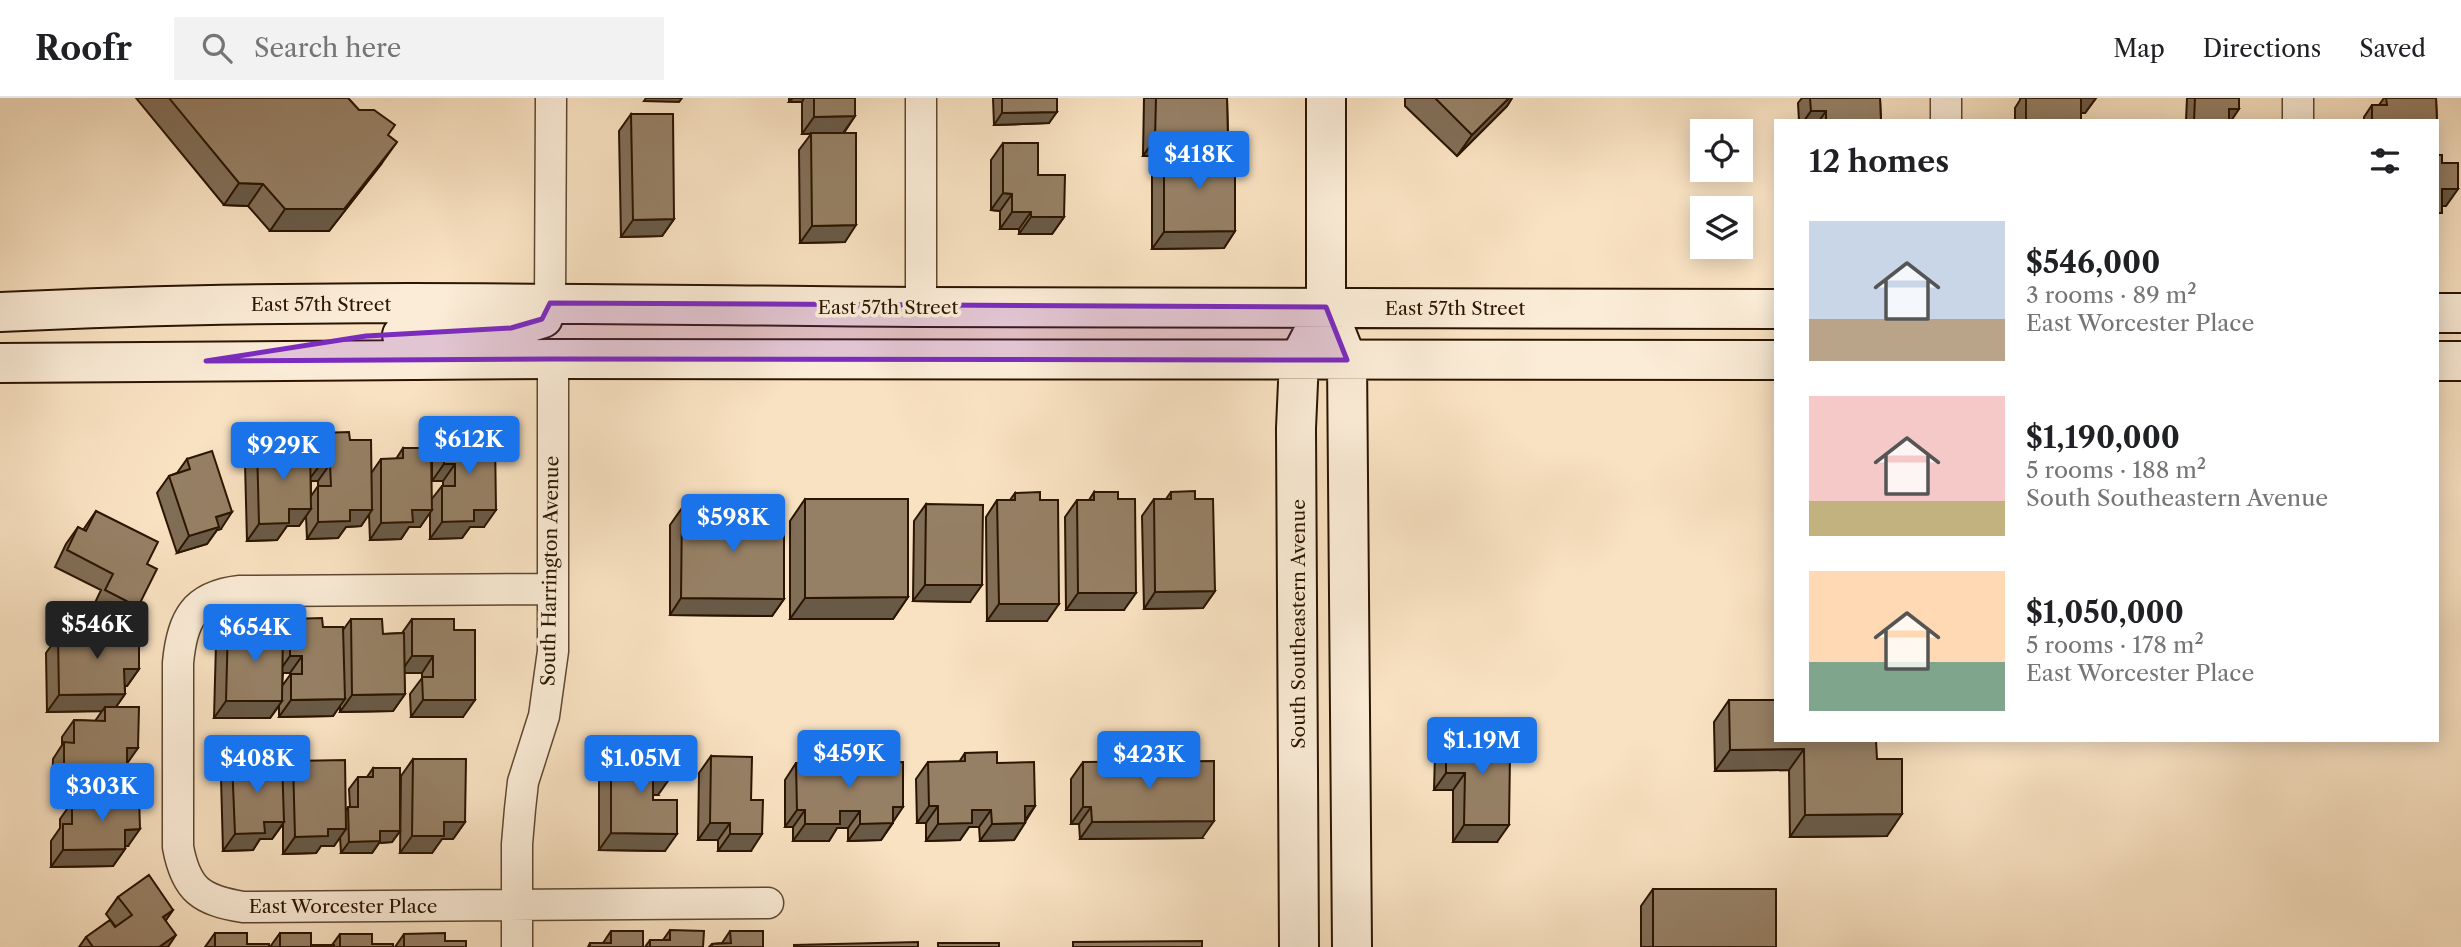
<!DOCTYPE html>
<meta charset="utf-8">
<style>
:root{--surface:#fff;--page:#f2f2f2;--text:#202124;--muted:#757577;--line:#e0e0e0;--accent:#1a73e8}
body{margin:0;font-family:"Libre Caslon Text",serif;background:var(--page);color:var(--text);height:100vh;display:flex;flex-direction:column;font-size:26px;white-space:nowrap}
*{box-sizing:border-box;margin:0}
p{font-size:23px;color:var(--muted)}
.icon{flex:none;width:38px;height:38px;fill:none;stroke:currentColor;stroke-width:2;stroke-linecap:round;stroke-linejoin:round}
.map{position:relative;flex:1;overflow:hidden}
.sheet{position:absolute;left:1774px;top:21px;width:665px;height:623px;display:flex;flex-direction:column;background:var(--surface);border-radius:0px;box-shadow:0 4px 18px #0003}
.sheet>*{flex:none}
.fabs{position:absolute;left:1690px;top:21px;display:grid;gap:14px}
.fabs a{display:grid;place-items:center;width:63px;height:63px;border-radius:0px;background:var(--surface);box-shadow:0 4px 18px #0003;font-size:35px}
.price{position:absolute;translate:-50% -60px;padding:0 16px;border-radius:7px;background:var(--accent);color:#fff;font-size:23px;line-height:46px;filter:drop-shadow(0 2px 4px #0008)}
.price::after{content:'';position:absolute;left:50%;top:42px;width:21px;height:16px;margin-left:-10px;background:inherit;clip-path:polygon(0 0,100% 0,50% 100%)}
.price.on{background:#222;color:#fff}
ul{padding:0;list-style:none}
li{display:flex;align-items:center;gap:21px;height:175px;padding:0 35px}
li span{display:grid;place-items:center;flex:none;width:196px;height:140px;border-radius:0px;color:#555}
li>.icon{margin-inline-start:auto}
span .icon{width:84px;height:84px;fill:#fffc;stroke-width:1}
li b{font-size:30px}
h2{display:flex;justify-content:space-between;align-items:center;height:84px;padding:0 35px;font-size:30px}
header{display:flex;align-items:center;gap:42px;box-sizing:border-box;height:98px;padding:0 35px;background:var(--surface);border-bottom:2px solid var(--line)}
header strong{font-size:33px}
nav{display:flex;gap:38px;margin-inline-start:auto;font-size:24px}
.search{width:490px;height:63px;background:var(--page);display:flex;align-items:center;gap:18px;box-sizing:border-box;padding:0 24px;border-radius:0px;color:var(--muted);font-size:26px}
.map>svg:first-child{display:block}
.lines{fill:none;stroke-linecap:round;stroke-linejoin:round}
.street-casing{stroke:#5e4830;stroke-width:33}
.secondary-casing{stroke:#2b1500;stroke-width:42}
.street{stroke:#fbecd7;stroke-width:30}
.secondary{stroke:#fbecd7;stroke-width:38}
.wall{fill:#816e57;stroke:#2b1500;stroke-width:2;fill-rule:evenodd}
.shaded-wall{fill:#695a47;stroke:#2b1500;stroke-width:2}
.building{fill:#968065;stroke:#2b1500;stroke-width:2}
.marked{fill:#7b2cbf;fill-opacity:0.2;stroke:#7b2cbf;stroke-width:5;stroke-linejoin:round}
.labels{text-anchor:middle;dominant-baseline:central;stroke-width:7;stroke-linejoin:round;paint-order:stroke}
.street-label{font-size:19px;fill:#2b1500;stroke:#fbecd7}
</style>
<header>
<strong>Roofr</strong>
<div class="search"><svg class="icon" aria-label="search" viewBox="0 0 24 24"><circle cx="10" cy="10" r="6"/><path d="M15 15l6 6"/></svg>Search here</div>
<nav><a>Map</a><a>Directions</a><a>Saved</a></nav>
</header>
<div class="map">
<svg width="2461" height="849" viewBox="0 0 2461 849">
<rect width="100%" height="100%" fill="#f9e2c2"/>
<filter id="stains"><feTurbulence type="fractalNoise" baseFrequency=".00286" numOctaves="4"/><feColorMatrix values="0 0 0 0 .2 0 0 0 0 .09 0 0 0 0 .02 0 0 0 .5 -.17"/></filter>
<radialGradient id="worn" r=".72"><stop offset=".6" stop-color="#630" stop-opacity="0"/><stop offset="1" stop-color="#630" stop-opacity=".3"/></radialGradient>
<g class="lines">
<defs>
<path id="street" d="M2298 0V23
M1946 23V0
M550 205 551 0
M921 209V0
M553 491 240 493C194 498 182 521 178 565V749C186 792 201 802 243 809L768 805
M517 849V746L520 711 523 684 544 618 553 553V261"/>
<path id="secondary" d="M1326 0V209L1347 262 1352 849
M0 214C306 199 613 207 919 209 1205 211 1491 210 1776 211
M2438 215H2461
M402 237 511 230 543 220
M2438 263H2461
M0 265 553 261 1776 262
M1299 849 1296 330 1299 262 1311 239"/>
</defs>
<use href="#street" class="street-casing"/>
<use href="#secondary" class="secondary-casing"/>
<use href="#street" class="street"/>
<use href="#secondary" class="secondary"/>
</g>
<path class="wall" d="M136 0H348L359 12 388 37 382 65 329 133H270L248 108 224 107Z
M789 0H855V18L844 35 845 144 800 145 799 52 811 36H802V4H789Z
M993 0H1057L1049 25 994 27Z
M1144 0H1227L1228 40 1219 53 1235 133 1224 150 1152 151V70L1161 58H1143Z
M1405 0H1512L1507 8 1457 58 1405 8Z
M1802 0H1880L1881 23H1799L1798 5Z
M2020 0H2096L2085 15H2081V23H2015V10L2020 2Z
M2187 0H2239L2231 23H2186Z
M2384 0H2436L2437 23H2364V19L2372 7H2379Z
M631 16 674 121 662 138 621 139 619 33Z
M1003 45 1038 77 1064 119 1052 136H1019V131H1000V113L991 112V62Z
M443 334 474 341 484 429H470L462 440 430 441V414L420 429H409L401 441 370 442 369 416 361 428 346 429 338 440 307 441 306 418 299 428H287L277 442 247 443 245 365 257 348H310L319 335 350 342 372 374 381 361H396L403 350 431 402 442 388H443V383H432V351ZM311 383H318V388L311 398Z
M187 361 221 431 217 432 207 446 177 455 157 395 169 378 177 375Z
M1094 394 1124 512H1066L1065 419 1077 402H1089Z
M1171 394 1195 401 1215 493 1203 510 1144 511 1142 418 1154 401H1166Z
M1015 395 1047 523H987L986 419 997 402H1010Z
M805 401 908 499 893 521H790V423Z
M926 406 970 504 913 503 914 423Z
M682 410 784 501 772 518 670 517V427Z
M96 413 147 466 138 509 126 526 93 509 101 492 55 469 66 446 78 429 83 432Z
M290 521 323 529 343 532 351 521 383 536 402 535 412 521 454 532 463 619H411L410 596 422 580V575H404L405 596 393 613 340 614V607L333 618 279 619V608L270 620H214L216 545 228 528 283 530ZM283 575H290V577L282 588Z
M94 530 139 571 127 588H125V596L116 609 127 671 115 687H52L53 661 62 647V639L74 622 95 623 102 613 47 614 46 555 58 538 89 537Z
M1729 602 1877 661 1887 738 1790 739 1789 672 1715 673 1714 624Z
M1446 638 1497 744H1453V692H1434L1435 655Z
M965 655 997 665 1035 708 1014 742 980 743 979 729H969L960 742 926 743V725H917L916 681 928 664H959Z
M611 656 658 697H653V702L665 753 599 752V673Z
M834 656 863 665 893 724V725L881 742 848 743V730H837L829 743H793V729H785V682L796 665H827Z
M711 658 751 753H718V742H698L699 675Z
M413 661 465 724 453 741H442L432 755H400L401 678Z
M232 663 283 678 293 663 345 713 348 709H350L349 691 358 679H367L373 670 400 733 392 744 379 745 372 755H341L340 739 334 748H321L316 755 283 756V726L272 741H260L253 752 223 753 221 680Z
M1083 664 1202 740 1080 741 1079 726H1071V681Z
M99 697 128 748H125V751L113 768 51 769V743L60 730V721L72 704H94Z
M1653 791 1776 849H1641V808Z
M118 799 173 812 166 822 168 849H79L86 839 116 829 106 816Z
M670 832 703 849H645L650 842H663Z
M611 833 643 849H588L590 845H603Z
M730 833 763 849H709L712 846 722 845Z
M215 835 247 846 269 849H205Z
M280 835 311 847H332L340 836 372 846 393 849H270Z
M404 836 445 843 466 849H395Z"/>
<path class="shaded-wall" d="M646 0H682L679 4 644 3Z
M793 0H804L802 4H789Z
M1509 0H1512L1507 8 1457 58 1472 37Z
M2080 0H2096L2085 15H2070Z
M2229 11H2239L2231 23H2221Z
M1811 13H1826L1819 23H1804Z
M1057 14 1049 25 994 27 1002 15Z
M855 18 843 35 802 36 814 19Z
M1228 40 1216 57 1164 53 1161 58H1143L1155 41Z
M397 44 382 65 329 133H270L285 111Z
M239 85 263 86 248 108 224 107Z
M2442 91H2458L2446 108H2438Z
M1003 95 1012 96 1000 113 991 112Z
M1012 114H1031L1019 131H1000Z
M1031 119H1064L1052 136H1019Z
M674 121 662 138 621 139 633 122Z
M856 127 845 144 800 145 812 128Z
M1235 133 1224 150 1152 151 1164 134Z
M330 366 318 383H308L320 367Z
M444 366H455L443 383H432Z
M289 411H311L299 428H287L277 442 247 443 259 426Z
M350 412H372L361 428 346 429 338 440 307 441 318 424Z
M412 412H432L420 429H409L401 441 370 442 381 425Z
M474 412H496L484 429H470L462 440 430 441 442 424Z
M232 414 221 431 217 432 207 446 177 455 189 438 216 419Z
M925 487H982L970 504 913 503Z
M1215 493 1203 510 1144 511 1155 494Z
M1078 495H1136L1124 512H1066Z
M908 499 893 521H790L805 500Z
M681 500 784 501 772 518 670 517Z
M999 506H1059L1047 523H987Z
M290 558H302L290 575H278Z
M412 558H433L422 575H400Z
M124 571H139L127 588H113Z
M125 596 113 613 105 609 102 613 47 614 59 597Z
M405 596 393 613 340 614 352 597Z
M345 601 333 618 279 619 291 602Z
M423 602H475L463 619H411Z
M226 603H282L270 620H214Z
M127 650H138L126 667Z
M1804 651 1789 672 1715 673 1730 652Z
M64 670 127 671 115 687H52Z
M1446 675H1465L1453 692H1434Z
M653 680H670L658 697H641Z
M929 708H938L926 725H917Z
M1025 708H1035L1023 725Z
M893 709H903L881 742 848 743 860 726Z
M1083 709H1091L1079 726H1071Z
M797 712H805L793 729H785Z
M972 712H991L979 729H969L960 742 926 743 938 726Z
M840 713H860L848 730H837L829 743H793L805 726Z
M1902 716 1887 738 1790 739 1805 717Z
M1214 723 1202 740 1080 741 1092 724Z
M264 724H284L272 741H260L253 752 223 753 235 736Z
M444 724H465L453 741H442L432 755H400L412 738Z
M710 725H730L718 742H698Z
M1025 725 1014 742 980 743 992 726Z
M1464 727H1509L1497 744H1453Z
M140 731 128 748 113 749 125 732Z
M328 731H346L334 748H321L316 755 283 756 295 739Z
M380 733H400L392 744 379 745 372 755H341L349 744Z
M611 735 677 736 665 753 599 752Z
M730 736H762L751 753H718Z
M125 751 113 768 51 769 63 752Z
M173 812 161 829 163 819Z
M176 837 168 849H159Z"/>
<path class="building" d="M169 0H348L359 12H374L395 27 388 37 397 44 344 111H285L263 86 239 85Z
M814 0H855V18L814 19Z
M1002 0H1057V14L1002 15Z
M1156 0H1227L1228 40 1155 41Z
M1435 0H1509L1472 37Z
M1810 0H1880L1881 23H1826V13H1811Z
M2026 0H2081V23H2026Z
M2195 0H2239V11H2229V23H2194Z
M2386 0H2436L2437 23H2372V7H2387Z
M631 16H673L674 121 633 122Z
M811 35H856V127L812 128Z
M1003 45H1038V77H1065L1064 119H1031V114H1012V96L1003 95Z
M1235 52V133L1164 134V53Z
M2438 57H2442V65H2458V91H2442V115H2438Z
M349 334 350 342H371L372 412H350V423L318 424V388H331L330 366 320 367 319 335Z
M443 334H474V341H495L496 412H474V423L442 424V388H455V366H444Z
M310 347 311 411H289V425L259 426 257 348Z
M403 350H431L432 412H412L413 424 381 425V361L403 360Z
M212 353 232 414 216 419 219 429 189 438 169 378 190 371 187 361Z
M1195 393V401H1213L1215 493 1155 494 1154 401H1171V394Z
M1040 394V402H1058L1059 506H999L997 402H1015V395Z
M1094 394H1118V401H1135L1136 495H1078L1077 402H1094Z
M805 401H908V499L805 500Z
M926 406 983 407 982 487H925Z
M682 410 784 411V501L681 500Z
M96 413 158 444 147 466 157 471 138 509 105 492 113 476 67 452 78 429 86 433Z
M322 520 323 529H343L345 601 291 602V576H302V558H290V521Z
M351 521H382L383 536 404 535 405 596 352 597Z
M412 521H454V532H475V602H423L422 579H433V558H412Z
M228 528 283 530 282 603H226Z
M94 530H139V571H124L125 596 59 597 58 538 94 537Z
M1729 602H1776V642H1876L1877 661H1902V716L1805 717 1804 651 1730 652Z
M105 609H139L138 650H127V671L64 670V644L74 645V622L105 623Z
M1446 638 1507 639V657H1510L1509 727H1464L1465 675H1446Z
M997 654V665L1034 664 1035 708H1025V725L992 726 991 712H972V725L938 726V708H929L928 664 965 663V655Z
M863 655V665L903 664V709H893V725L860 726V713H840V726H805V712H797L796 665H834V656Z
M611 656H670V680H653V702H677V736L611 735Z
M711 658 752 659 751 702H763L762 736H730V725H710Z
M282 661 284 724H264L265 735 235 736 232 663Z
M413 661H466L465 724H444V738H412Z
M345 662 346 731H328V738L295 739 293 663Z
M1214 663V723L1092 724 1091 709H1083V664Z
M373 670H400V733H380V743L349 744 348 709H358V679H373Z
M139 696 140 731 125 732V751L63 752V726H72V704H99V697Z
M149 777 173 812 163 819 176 837 159 849H93L86 839 110 822 115 829 132 817 118 799Z
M1653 791H1776V849H1653Z
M670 832 704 833 703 849H650V842H670Z
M611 833H643V849H590V845H611Z
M730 833H763V849H712V846L731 845Z
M215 835H247V846H269V849H215Z
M280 835H311V847H334V849H280Z
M445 835V843H466V849H404V836Z
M340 836H372V846H393V849H340Z
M1202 843V849H1073V844Z
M918 844V849H794V847Z
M938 845H999V849H938Z"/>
<path class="marked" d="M550 205 1326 209 1347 262 553 261 206 263 366 238 511 230 542 221Z"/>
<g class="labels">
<g class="street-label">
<text x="321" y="206">East 57th Street</text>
<text x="888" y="209">East 57th Street</text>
<text x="1455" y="210">East 57th Street</text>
<text transform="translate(550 473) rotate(-89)">South Harrington Avenue</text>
<text transform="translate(1298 526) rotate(-90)">South Southeastern Avenue</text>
<text x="343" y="808">East Worcester Place</text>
</g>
</g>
<rect width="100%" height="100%" filter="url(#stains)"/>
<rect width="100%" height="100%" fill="url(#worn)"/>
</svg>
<div class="fabs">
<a><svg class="icon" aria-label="locate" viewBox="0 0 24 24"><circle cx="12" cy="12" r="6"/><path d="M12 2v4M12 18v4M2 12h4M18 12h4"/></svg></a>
<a><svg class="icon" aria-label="layers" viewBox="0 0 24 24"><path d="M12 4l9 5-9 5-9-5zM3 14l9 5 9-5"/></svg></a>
</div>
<b class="price" style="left:1199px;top:93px">$418K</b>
<b class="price" style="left:469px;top:378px">$612K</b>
<b class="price" style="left:283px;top:384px">$929K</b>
<b class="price" style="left:733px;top:456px">$598K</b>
<b class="price on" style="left:97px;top:563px">$546K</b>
<b class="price" style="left:255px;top:566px">$654K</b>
<b class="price" style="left:1482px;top:679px">$1.19M</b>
<b class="price" style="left:849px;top:692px">$459K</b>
<b class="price" style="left:1149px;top:693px">$423K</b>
<b class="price" style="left:257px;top:697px">$408K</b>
<b class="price" style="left:641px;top:697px">$1.05M</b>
<b class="price" style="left:102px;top:725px">$303K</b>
<section class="sheet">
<h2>12 homes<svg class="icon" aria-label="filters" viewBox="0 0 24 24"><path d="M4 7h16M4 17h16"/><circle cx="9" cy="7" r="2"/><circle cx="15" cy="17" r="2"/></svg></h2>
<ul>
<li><span style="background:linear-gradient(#c9d6e8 70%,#b9a48a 0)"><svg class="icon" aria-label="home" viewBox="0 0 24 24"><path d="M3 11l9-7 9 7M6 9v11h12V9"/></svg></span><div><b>$546,000</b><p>3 rooms · 89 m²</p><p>East Worcester Place</p></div></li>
<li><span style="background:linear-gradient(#f6c9c9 75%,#c2b280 0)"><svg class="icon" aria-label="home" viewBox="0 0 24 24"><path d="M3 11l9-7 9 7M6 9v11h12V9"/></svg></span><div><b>$1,190,000</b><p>5 rooms · 188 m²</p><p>South Southeastern Avenue</p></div></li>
<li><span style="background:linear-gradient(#ffd9b3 65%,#7fa58c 0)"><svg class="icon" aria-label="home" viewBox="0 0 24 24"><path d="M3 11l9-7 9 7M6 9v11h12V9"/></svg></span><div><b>$1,050,000</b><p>5 rooms · 178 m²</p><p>East Worcester Place</p></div></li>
</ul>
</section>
</div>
